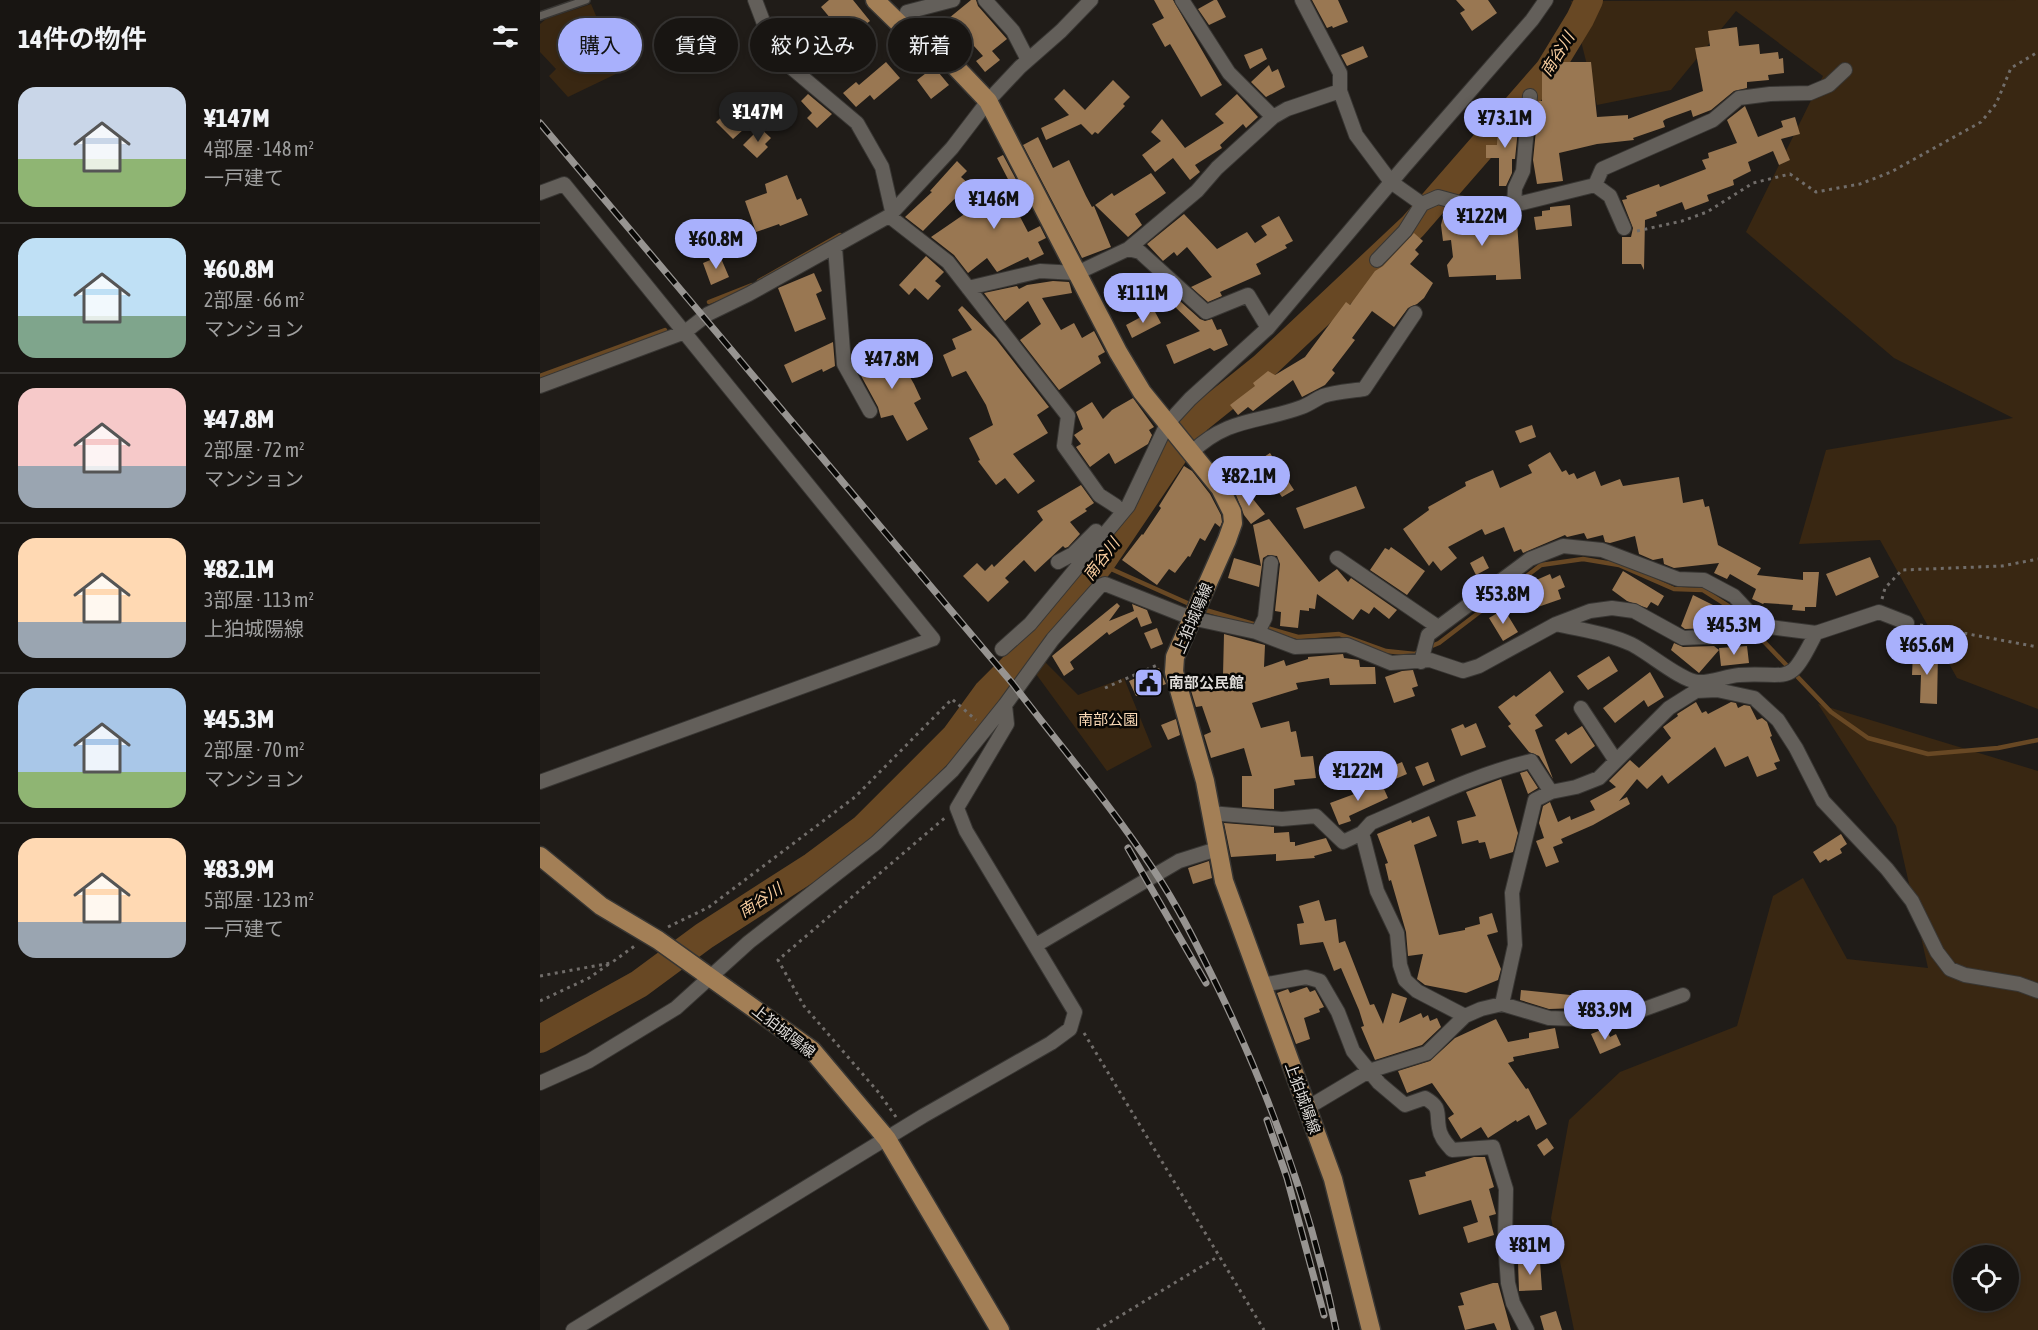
<!DOCTYPE html>
<html lang="ja">
<meta charset="utf-8">
<style>
:root{--surface:#181512;--page:#211e1b;--text:#f1f3f6;--muted:#9f9f9f;--line:#363432;--accent:#a8b0fc}
body{margin:0;font-family:"Asap Condensed","Noto Sans JP",sans-serif;background:var(--page);color:var(--text);height:100vh;display:flex;flex-direction:column;font-size:22px;white-space:nowrap}
*{box-sizing:border-box;margin:0}
p{font-size:20px;color:var(--muted)}
.icon{flex:none;width:33px;height:33px;fill:none;stroke:currentColor;stroke-width:2;stroke-linecap:round;stroke-linejoin:round}
.map{position:relative;flex:1;overflow:hidden}
.sheet{display:flex;flex-direction:column;background:var(--surface);width:540px}
.sheet>*{flex:none}
.top-card{position:absolute;left:18px;top:18px;width:570px;height:54px;display:flex;gap:12px}
.buttons{position:absolute;left:1413px;top:1245px;display:grid;gap:12px}
.buttons a{display:grid;place-items:center;width:66px;height:66px;border-radius:50%;background:var(--surface);box-shadow:0 3px 9px #0003,0 0 0 2px var(--line);font-size:30px}
.price{position:absolute;translate:-50% -51px;padding:0 14px;border-radius:21px;background:var(--accent);color:#111;font-size:20px;line-height:39px;filter:drop-shadow(0 2px 3px #0008)}
.price::after{content:'';position:absolute;left:50%;top:36px;width:18px;height:14px;margin-left:-9px;background:inherit;clip-path:polygon(0 0,100% 0,50% 100%)}
.price.current{background:#222;color:#fff}
ul{padding:0;list-style:none}
li{display:flex;align-items:center;gap:18px;height:150px;padding:0 18px}
li+li{border-top:2px solid var(--line)}
li span{display:grid;place-items:center;flex:none;width:168px;height:120px;border-radius:18px;color:#555}
li>.icon{margin-inline-start:auto}
span .icon{width:72px;height:72px;fill:#fffc;stroke-width:1}
li b{font-size:26px}
h2{display:flex;justify-content:space-between;align-items:center;height:72px;padding:0 18px;font-size:26px}
.tag{padding:0 21px;border-radius:27px;background:var(--surface);box-shadow:0 3px 9px #0003,0 0 0 2px var(--line);font-size:21px;line-height:54px}
.tag.current{background:var(--accent);color:#111}
main{display:flex;flex:1;min-height:0}
.map>svg:first-child{display:block}
.green{fill:#392712;fill-rule:evenodd}
.lines{fill:none;stroke-linecap:round;stroke-linejoin:round}
.stream{stroke:#684824;stroke-width:4.5}
.river{stroke:#684824;stroke-width:28}
.building{fill:#997752}
.lane-casing{stroke:#383633;stroke-width:10}
.street-casing{stroke:#383633;stroke-width:16}
.primary-casing{stroke:#383633;stroke-width:21}
.path{stroke:#716d6a;stroke-width:3;stroke-dasharray:3 4.5;stroke-linecap:butt}
.lane{stroke:#635f5a;stroke-width:7}
.street{stroke:#635f5a;stroke-width:14}
.primary{stroke:#a37f56;stroke-width:18}
.rail-casing{stroke:#979491;stroke-width:7}
.rail{stroke:#080705;stroke-width:4.5;stroke-dasharray:14;stroke-linecap:butt}
.labels{text-anchor:middle;dominant-baseline:central;stroke-width:5;stroke-linejoin:round;paint-order:stroke}
.street-label{font-size:15px;fill:#dfdcd9;stroke:#080705}
.poi-label{font-size:15px;font-weight:bold;fill:#dfdcd9;stroke:#080705;text-anchor:start}
.park-label{font-size:15px;fill:#fbdab7;stroke:#080705}
.water-label{font-size:16px;font-style:italic;fill:#f7cc9e;stroke:#080705}
</style>
<main>
<section class="sheet">
<h2>14件の物件<svg class="icon" aria-label="filters" viewBox="0 0 24 24"><path d="M4 7h16M4 17h16"/><circle cx="9" cy="7" r="2"/><circle cx="15" cy="17" r="2"/></svg></h2>
<ul>
<li><span style="background:linear-gradient(#c9d6e8 60%,#8fb573 0)"><svg class="icon" aria-label="home" viewBox="0 0 24 24"><path d="M3 11l9-7 9 7M6 9v11h12V9"/></svg></span><div><b>¥147M</b><p>4部屋 · 148 m²</p><p>一戸建て</p></div></li>
<li><span style="background:linear-gradient(#bfe0f5 65%,#7fa58c 0)"><svg class="icon" aria-label="home" viewBox="0 0 24 24"><path d="M3 11l9-7 9 7M6 9v11h12V9"/></svg></span><div><b>¥60.8M</b><p>2部屋 · 66 m²</p><p>マンション</p></div></li>
<li><span style="background:linear-gradient(#f6c9c9 65%,#9aa5b1 0)"><svg class="icon" aria-label="home" viewBox="0 0 24 24"><path d="M3 11l9-7 9 7M6 9v11h12V9"/></svg></span><div><b>¥47.8M</b><p>2部屋 · 72 m²</p><p>マンション</p></div></li>
<li><span style="background:linear-gradient(#ffd9b3 70%,#9aa5b1 0)"><svg class="icon" aria-label="home" viewBox="0 0 24 24"><path d="M3 11l9-7 9 7M6 9v11h12V9"/></svg></span><div><b>¥82.1M</b><p>3部屋 · 113 m²</p><p>上狛城陽線</p></div></li>
<li><span style="background:linear-gradient(#a9c7e8 70%,#8fb573 0)"><svg class="icon" aria-label="home" viewBox="0 0 24 24"><path d="M3 11l9-7 9 7M6 9v11h12V9"/></svg></span><div><b>¥45.3M</b><p>2部屋 · 70 m²</p><p>マンション</p></div></li>
<li><span style="background:linear-gradient(#ffd9b3 70%,#9aa5b1 0)"><svg class="icon" aria-label="home" viewBox="0 0 24 24"><path d="M3 11l9-7 9 7M6 9v11h12V9"/></svg></span><div><b>¥83.9M</b><p>5部屋 · 123 m²</p><p>一戸建て</p></div></li>
</ul>
</section>
<div class="map">
<svg width="1498" height="1330" viewBox="0 0 1498 1330">
<rect width="100%" height="100%" fill="#201c18"/>
<path class="green" d="M1498 0V709L1417 678 1340 540 1259 544 1286 450 1473 418 1354 358 1206 232 1283 76 1196 11 1131 90 1057 105 1031 1Z
M51 4 80 72 28 97 9 76 16 69 0 52V24L6 19Z
M505 662 538 695 584 678 612 747 567 771 496 674Z
M1278 704 1498 771V1330H1034L1011 1218 1029 1120 1080 1072 1197 1026 1233 896 1263 878 1307 959 1388 968 1356 826ZM1424 1256H1468V1300H1424Z"/>
<g class="lines">
<path class="stream" d="M219 281 300 235
M169 302 212 285
M0 376 125 330
M560 564 654 606
M662 609 758 637 799 634 846 651 875 654 880 651
M887 648 899 643 1001 565 1043 559 1079 565 1134 589 1163 590 1193 609 1291 712 1328 738 1388 754 1458 748 1498 740"/>
<path class="river" d="M0 1039 99 984 164 936 273 866 324 828 415 737 447 693 473 667 560 564 657 420 723 367 873 226 1009 70 1040 19 1049 0"/>
</g>
<path class="building" d="M289 0H313L330 21 321 28 330 40 311 56 308 53 300 60 292 50 309 36 294 17 291 19 281 7Z
M431 0H436L438 6 467 39 452 51 460 60 445 72 436 61 443 56 425 36 415 45 407 35 410 32 403 23Z
M614 0H633L682 85 661 97 630 44 625 47 612 24 624 18Z
M674 0H677L686 17 669 25 658 9Z
M772 0H798L808 22 793 28 792 26 787 28Z
M916 0H948L957 13 932 31 920 13 925 10Z
M262 23 276 38 266 46 253 32Z
M1197 27 1199 46 1219 44 1220 54 1238 52 1239 59 1243 58 1244 73 1228 75 1229 80 1207 82V88L1194 91 1171 110 1153 117 1151 110 1126 119 1123 121 1125 127 1093 138 1094 140 1057 144 1019 153 1023 181 997 184 993 160 997 120H1000L999 101H1002V67L1006 68V62H1051L1057 117 1088 115V119L1163 91 1155 48 1170 46 1168 31Z
M823 46 828 57 807 66 801 55Z
M722 48 727 59 710 69 704 55Z
M346 62 360 78 334 100 330 95 316 107 303 93 316 82 319 85Z
M729 65 732 72 738 69 745 87 726 97 711 82Z
M394 67 409 85 391 99 377 80Z
M573 80 590 97 583 104 585 106 558 134 555 132 552 135 541 124 506 140 501 128 529 115 514 99 524 89 545 110Z
M268 94 292 114 277 128 267 118 272 113 261 101Z
M697 94 718 117 706 128 703 124 680 145 682 148 655 165 660 172 650 180 633 158 615 172 602 155 621 141 611 132 622 119 645 148 684 123 675 114Z
M1205 106 1218 137 1243 127 1241 121 1255 117 1260 134 1241 139 1250 160 1239 165 1233 151 1208 162 1211 171 1193 180 1194 185 1167 195 1169 201 1145 210 1142 202 1116 212 1117 216 1105 220 1104 270 1101 264H1082V237H1091L1093 228 1082 200 1087 199 1086 196 1119 184 1120 187 1166 169 1162 160 1169 158 1168 153 1197 143 1187 120Z
M187 112 204 129 193 139 176 122Z
M968 118 979 119 975 159H972V173L966 186H959V158H946V145H957L958 123 967 124Z
M220 128 231 138 225 144 228 147 217 158 203 145Z
M498 137 513 168 529 160 546 196 552 207 554 206 571 247 542 258 483 145Z
M463 155 489 204 477 211 488 232 500 226 506 238 498 242 504 254 490 261 488 257 457 272 447 258 428 273 414 255 391 237 458 191 456 188 469 181 457 158Z
M417 161 427 171 421 177 429 184 383 231 365 217 392 192 390 191Z
M611 173 626 193 595 214 602 225 588 237 555 205 572 193 574 196Z
M247 175 257 200 261 198 268 215 240 226 239 224 216 232 205 201 227 193 225 184Z
M1030 205 1032 226 996 230 994 217 1002 216V211L1010 210V207Z
M905 209 924 214 922 222 969 218V223L977 222 981 279 956 280V275L909 277 907 265 913 257 911 240 903 241 901 225Z
M644 214 677 249 707 232 715 243 727 235 721 226 739 216 753 241 745 245 747 248 716 264 721 274 680 292 682 296 668 302 651 287 672 277 647 247 637 256 634 252 623 261 607 244Z
M874 233 883 241 875 250 879 254 870 264 893 283 884 298 877 304 868 308 854 327 832 311 812 338 815 340 792 370 795 373 785 385 762 397 753 380 713 411 708 407 698 415 690 405 715 386 713 383 728 371 735 375 765 357 806 302 810 305 835 271 843 266Z
M180 256 189 277 171 285 163 263Z
M386 256 404 272 395 281 401 286 388 300 375 288 369 295 359 285Z
M274 273 282 291 276 294 286 319 255 332 238 288Z
M611 275 660 319 665 321 672 319 677 330 681 329 688 345 674 351 670 348 634 364 626 345 660 331 606 279Z
M513 281 529 282 530 285 532 293 502 298 521 330 534 323 542 338 554 331 565 352 558 356 561 363 519 390 480 340 501 324 488 301 465 321 444 293 477 286 479 289 487 285Z
M422 306 456 339 509 407 497 415 508 433 473 454 495 481 478 494 465 478 456 485 438 461 440 460 429 438 453 425 446 405 426 371 412 377 403 355 416 349 412 339 432 330 418 310Z
M614 310 621 323 592 338 586 325Z
M293 342 295 366 283 372 282 369 252 383 244 365Z
M350 347 353 352 355 351 374 384 381 399 374 403 388 429 367 441 353 415 341 418 338 407 313 361 326 353 329 358Z
M593 398 614 427 609 430 612 435 608 444 575 464 569 453 550 467 536 447 541 444 534 435 543 429 536 412 552 402 563 419 572 410Z
M992 425 996 437 980 443 975 431Z
M1010 452 1022 472 1026 470 1029 475 1034 473 1037 479 1055 471 1061 486 1080 479 1083 486 1139 477 1143 503 1163 499 1165 507 1169 506 1178 545 1221 568 1217 575 1263 580V572H1279L1276 607H1265V611L1252 610 1253 605 1224 603 1223 604 1212 599 1216 589 1190 574 1187 579 1174 573 1179 563 1134 568 1124 564 1123 558 1113 560 1099 554 1095 536 1070 543 1065 542 1063 535 1047 539 1044 533 1027 537 1025 535 983 553 981 549 974 552 964 527 945 535 942 529 908 547 917 558 901 571 893 561 889 566 863 529 889 510 888 507 926 486 925 482 953 470 960 488 992 473 988 465Z
M730 453 754 490 742 497 728 477 715 486 704 470Z
M644 466 652 471 670 494 681 515 682 522 680 527 675 523 665 541 660 538 650 557 648 556 635 573 629 569 617 585 582 560 602 534 603 535 621 508 619 506Z
M541 485 554 503 545 509 547 511 530 522 540 534 528 547 525 548 523 546 495 572 484 560 465 578 469 582 448 602 423 576 437 563 445 571 452 564 454 567 503 520 497 511Z
M816 486 825 508 764 529 756 508Z
M705 489 725 514 711 524 704 515 696 495Z
M729 519 779 582 797 569 808 582 811 578 857 610 849 619 834 607 829 614 821 609 813 620 777 594 775 609 769 608V611L760 610 758 628 740 626 741 612 735 611 740 564 737 556 728 555 723 558 719 587 688 578 694 558 721 566 713 525Z
M851 547 885 571 867 595 830 570 845 548 849 550Z
M943 556 949 568 936 575 930 563Z
M1330 557 1339 577 1296 596 1286 574Z
M1083 571 1124 596 1118 606 1111 602 1107 608 1087 601 1072 590Z
M1010 574 1012 579 1020 575 1025 587 1018 590 1021 599 995 608 987 589 996 585 994 581Z
M1153 595 1175 606 1167 628 1145 629 1141 626Z
M577 603 580 606 569 621 594 611 592 604 607 610 612 623 601 627 597 617 569 635 567 632 530 662 534 669 524 676 512 656Z
M964 609 978 632 963 641 949 618Z
M617 628 623 644 611 649 604 633Z
M684 634 725 645 724 667 744 660 746 666 768 659V657L803 654 804 658 819 660 820 667H835L836 684 790 685 789 678 756 683 758 689 712 703 721 728 749 721 751 732 756 731 761 757 773 756 776 778 754 780 755 785 734 789V809L702 807V776H712L704 748 671 758 664 735 671 732 662 706 656 707 649 684 683 675Z
M1134 643 1143 647 1174 646 1179 650 1159 673 1131 650Z
M1207 646 1209 663 1181 666 1179 648Z
M1373 652 1398 654 1397 704 1380 703 1381 675H1372Z
M1069 656 1078 671 1048 690 1037 676Z
M619 668 626 684 596 696 589 681Z
M873 670 878 686 872 688 875 696 854 703 845 677 862 671Z
M1010 671 1024 692 995 715 1003 726 995 730 1013 779 999 756 989 752 968 726 971 724 958 707 974 695 976 697Z
M1110 672 1124 697 1108 707 1104 700 1075 723 1063 708Z
M1156 702 1162 713 1166 711 1168 714 1191 702 1196 703 1198 708 1204 705 1210 706 1217 720 1222 718 1227 722 1232 736 1230 737 1240 761 1234 763 1237 769 1217 777 1208 756 1185 767 1175 747 1128 784 1122 775 1107 789 1097 779 1079 801 1087 797 1090 804 1053 825 1021 839 1023 843 1013 847 1019 862 1006 867 996 841 1004 838 999 823 1003 806 1010 802 1018 822 1030 816 1031 820 1055 810 1050 801 1076 787 1069 781 1090 760 1099 768 1131 738 1123 727 1138 716 1137 714Z
M636 719 640 735 628 740 621 725Z
M936 723 946 747 921 756 911 729 923 724 925 728Z
M1042 726 1055 746 1031 764 1015 740 1026 732 1028 735Z
M862 762 867 774 846 783 841 771Z
M888 762 895 781 883 786 875 767Z
M987 771 998 788 988 794 980 773Z
M961 779 978 833 973 852 950 859 945 842 939 843 938 840 922 844 917 821 936 816 926 792Z
M840 780 848 798 809 816 811 821 799 825 790 803 817 793 816 790Z
M889 816 897 836 874 845 899 935 925 930V928L940 924 939 917 952 913 958 932 947 935 961 969 958 980 926 993 885 985 877 979 883 954 868 956 866 932 851 880 849 881 845 864 848 863 837 834 871 820 872 823Z
M684 823 734 827V833L749 832 750 842H755V846L786 838 792 851 774 856 775 858 736 861V854L691 857Z
M1301 834 1307 844 1300 849 1302 853 1288 861 1286 859 1280 863 1273 852Z
M669 861 672 878 653 884 648 868Z
M779 900 785 921 796 919 799 943 805 941 830 1005 834 1004 843 1024 852 993 867 998 859 1023 881 1013 883 1018 888 1015 890 1021 897 1018 901 1027 882 1045 835 1060 821 1027 824 1026 819 1010 801 968 794 971 783 942 760 945 757 924 764 923 759 906Z
M767 987 770 992 775 990 784 1007 779 1009 780 1012 764 1018 770 1039 756 1044 737 993 748 989 750 993Z
M981 990 1040 996 1039 1008 1009 1009 980 1000Z
M956 1019 968 1042 989 1038V1033L1015 1028 1019 1048 973 1057 974 1061 968 1063 986 1089 988 1088 1007 1124 996 1130 989 1115 977 1122 976 1120 948 1138 941 1127 921 1139 908 1118 914 1114 892 1083 867 1093 858 1071 890 1061 915 1038Z
M1066 1028 1070 1037 1076 1034 1081 1045 1060 1054 1051 1034Z
M1007 1138 1014 1148 1004 1156 997 1145Z
M934 1157H945L954 1187 949 1189 956 1214 949 1216 954 1235 928 1243 923 1227 938 1222 931 1200 879 1215 869 1180 886 1176 885 1172Z
M1000 1261 1002 1290 979 1291 978 1262Z
M953 1283H958L971 1330H957L954 1323 925 1330 918 1306 924 1305 920 1293Z
M1016 1311 1022 1330H1004L1000 1316Z"/>
<g class="lines">
<defs>
<path id="lane" d="M0 16 46 0"/>
<path id="street" d="M215 0 229 37 247 64 317 123 342 167 352 211
M445 0 473 31 488 60
M642 0 689 73 733 117
M762 0 800 73V91L816 135 851 182 882 204
M372 36 367 12 413 0
M1055 185 1062 169 1173 120 1199 98 1230 94 1270 93 1289 85 1305 70
M0 193 24 184 393 639 0 782
M974 205 975 188 983 171 990 96
M349 216 408 262 528 416 524 446 559 495 576 506
M295 247 304 364 330 411
M588 249 600 252 666 312 708 295 728 328
M837 260 865 231 882 204 898 197 931 206 974 205 1055 185 1070 196 1084 228
M428 288 500 271 537 273 588 249 657 191 677 168 733 117 747 109 800 91
M0 386 145 332 168 314 209 294 349 216 412 148 448 101 480 67 521 31 551 0
M652 452C689 417 719 423 762 407 770 404 776 399 783 396 795 392 811 391 824 389L875 313
M797 558 898 627
M518 562 533 554 556 531
M1016 624C1041 630 1067 633 1091 644 1108 652 1141 681 1158 682 1171 683 1186 676 1199 675 1253 672 1248 688 1276 633
M718 632 725 618 731 563
M462 649 490 624 588 506 627 424 650 399 728 328 863 168 992 20 1006 0
M881 662 888 635 990 559 1023 546 1062 550 1138 579 1164 580 1194 596 1222 626 1276 633 1339 612 1367 623
M1041 708 1076 761
M670 813 742 819 776 816 803 842 822 833 831 823C883 801 936 774 991 761L1011 792
M822 833 837 891 857 933 860 965 865 980 877 991 925 1016
M496 945 639 861 677 849
M722 985 766 977 780 981 798 1012 813 1051 839 1083 865 1105 885 1098C902 1108 896 1112 899 1128 900 1137 906 1143 912 1150L953 1147 966 1189 965 1241 968 1283 973 1303 987 1330
M962 1004 975 945 972 893 995 800 1011 792 1036 787 1059 778 1129 708 1156 691 1177 690 1214 698 1238 720 1256 748 1283 801 1347 869 1372 901 1397 952 1410 969 1425 975 1479 984 1498 991
M0 1083 49 1061 136 1008 209 942 336 843 412 771 465 705 513 639 560 586 565 584 651 618 716 632 755 647 807 645 851 663 890 660 923 671 939 666 1016 624 1050 611 1072 608 1094 611 1143 638 1205 635 1222 626
M767 1108 829 1071 887 1053 925 1016 941 1009 962 1004 1009 1018 1036 1019 1099 1011 1143 995
M33 1330 383 1116 511 1043 530 1029 535 1012 426 831 417 808 467 724 465 705"/>
<path id="primary" d="M335 0 375 39 409 60 448 101 578 352 602 392 680 488 692 512 693 523 687 540 635 657 634 672 665 781 684 881 793 1179 831 1330
M0 856 61 906 118 940 272 1050 347 1139 460 1330"/>
</defs>
<use href="#lane" class="lane-casing"/>
<use href="#street" class="street-casing"/>
<use href="#primary" class="primary-casing"/>
<path class="path" d="M1097 231 1142 221 1167 212 1213 183 1250 174 1276 192 1320 184 1351 172 1441 122 1456 104 1471 68 1498 52
M1342 599 1345 588 1362 570 1462 566 1498 559
M1380 625 1498 647
M565 688 617 665
M128 927 169 907 315 797 412 699 436 720
M0 976 71 963 96 945
M0 1001 49 978 69 964
M544 1033 724 1330
M356 1117 339 1093 264 1006 238 960 407 816
M557 1330 679 1256"/>
<use href="#lane" class="lane"/>
<use href="#street" class="street"/>
<use href="#primary" class="primary"/>
<defs>
<path id="rail" d="M0 123 473 684C520 746 570 804 613 869 638 906 658 947 678 988 731 1097 772 1211 796 1330
M588 848 666 983
M727 1120 747 1178 784 1315"/>
</defs>
<use href="#rail" class="rail-casing"/>
<use href="#rail" class="rail"/>
</g>
<defs>
<symbol id="civic-square" viewBox="-11 -11 22 22"><rect x="-9" y="-9" width="18" height="18" rx="4" fill="#a8b0fc" stroke="#080705"/><path d="M-.6-6.5H3V-4.5H.6V-3L4-1V1h2V6H-6V1h2V-1L-.6-3ZM-1.2 2.5V6h2.4V2.5Z" fill="#111"/></symbol>
</defs>
<g fill-rule="evenodd">
<use href="#civic-square" x="592" y="666" width="33" height="33"/>
</g>
<g class="labels">
<g class="street-label">
<text transform="translate(653 618) rotate(-67)">上狛城陽線</text>
<text transform="translate(244 1031) rotate(38)">上狛城陽線</text>
<text transform="translate(763 1098) rotate(70)">上狛城陽線</text>
</g>
<g class="poi-label">
<text x="629" y="682">南部公民館</text>
</g>
<g class="park-label">
<text x="568" y="719">南部公園</text>
</g>
<g class="water-label">
<text transform="translate(1017 54) rotate(-58)">南谷川</text>
<text transform="translate(561 559) rotate(-53)">南谷川</text>
<text transform="translate(220 900) rotate(-33)">南谷川</text>
</g>
</g>
</svg>
<div class="buttons">
<a><svg class="icon" aria-label="locate" viewBox="0 0 24 24"><circle cx="12" cy="12" r="6"/><path d="M12 2v4M12 18v4M2 12h4M18 12h4"/></svg></a>
</div>
<b class="price current" style="left:218px;top:143px">¥147M</b>
<b class="price" style="left:965px;top:149px">¥73.1M</b>
<b class="price" style="left:454px;top:230px">¥146M</b>
<b class="price" style="left:942px;top:247px">¥122M</b>
<b class="price" style="left:176px;top:270px">¥60.8M</b>
<b class="price" style="left:603px;top:324px">¥111M</b>
<b class="price" style="left:352px;top:390px">¥47.8M</b>
<b class="price" style="left:709px;top:507px">¥82.1M</b>
<b class="price" style="left:963px;top:625px">¥53.8M</b>
<b class="price" style="left:1194px;top:656px">¥45.3M</b>
<b class="price" style="left:1387px;top:676px">¥65.6M</b>
<b class="price" style="left:818px;top:802px">¥122M</b>
<b class="price" style="left:1065px;top:1041px">¥83.9M</b>
<b class="price" style="left:990px;top:1276px">¥81M</b>
<div class="top-card">
<a class="tag current">購入</a>
<a class="tag">賃貸</a>
<a class="tag">絞り込み</a>
<a class="tag">新着</a>
</div>
</div>
</main>
